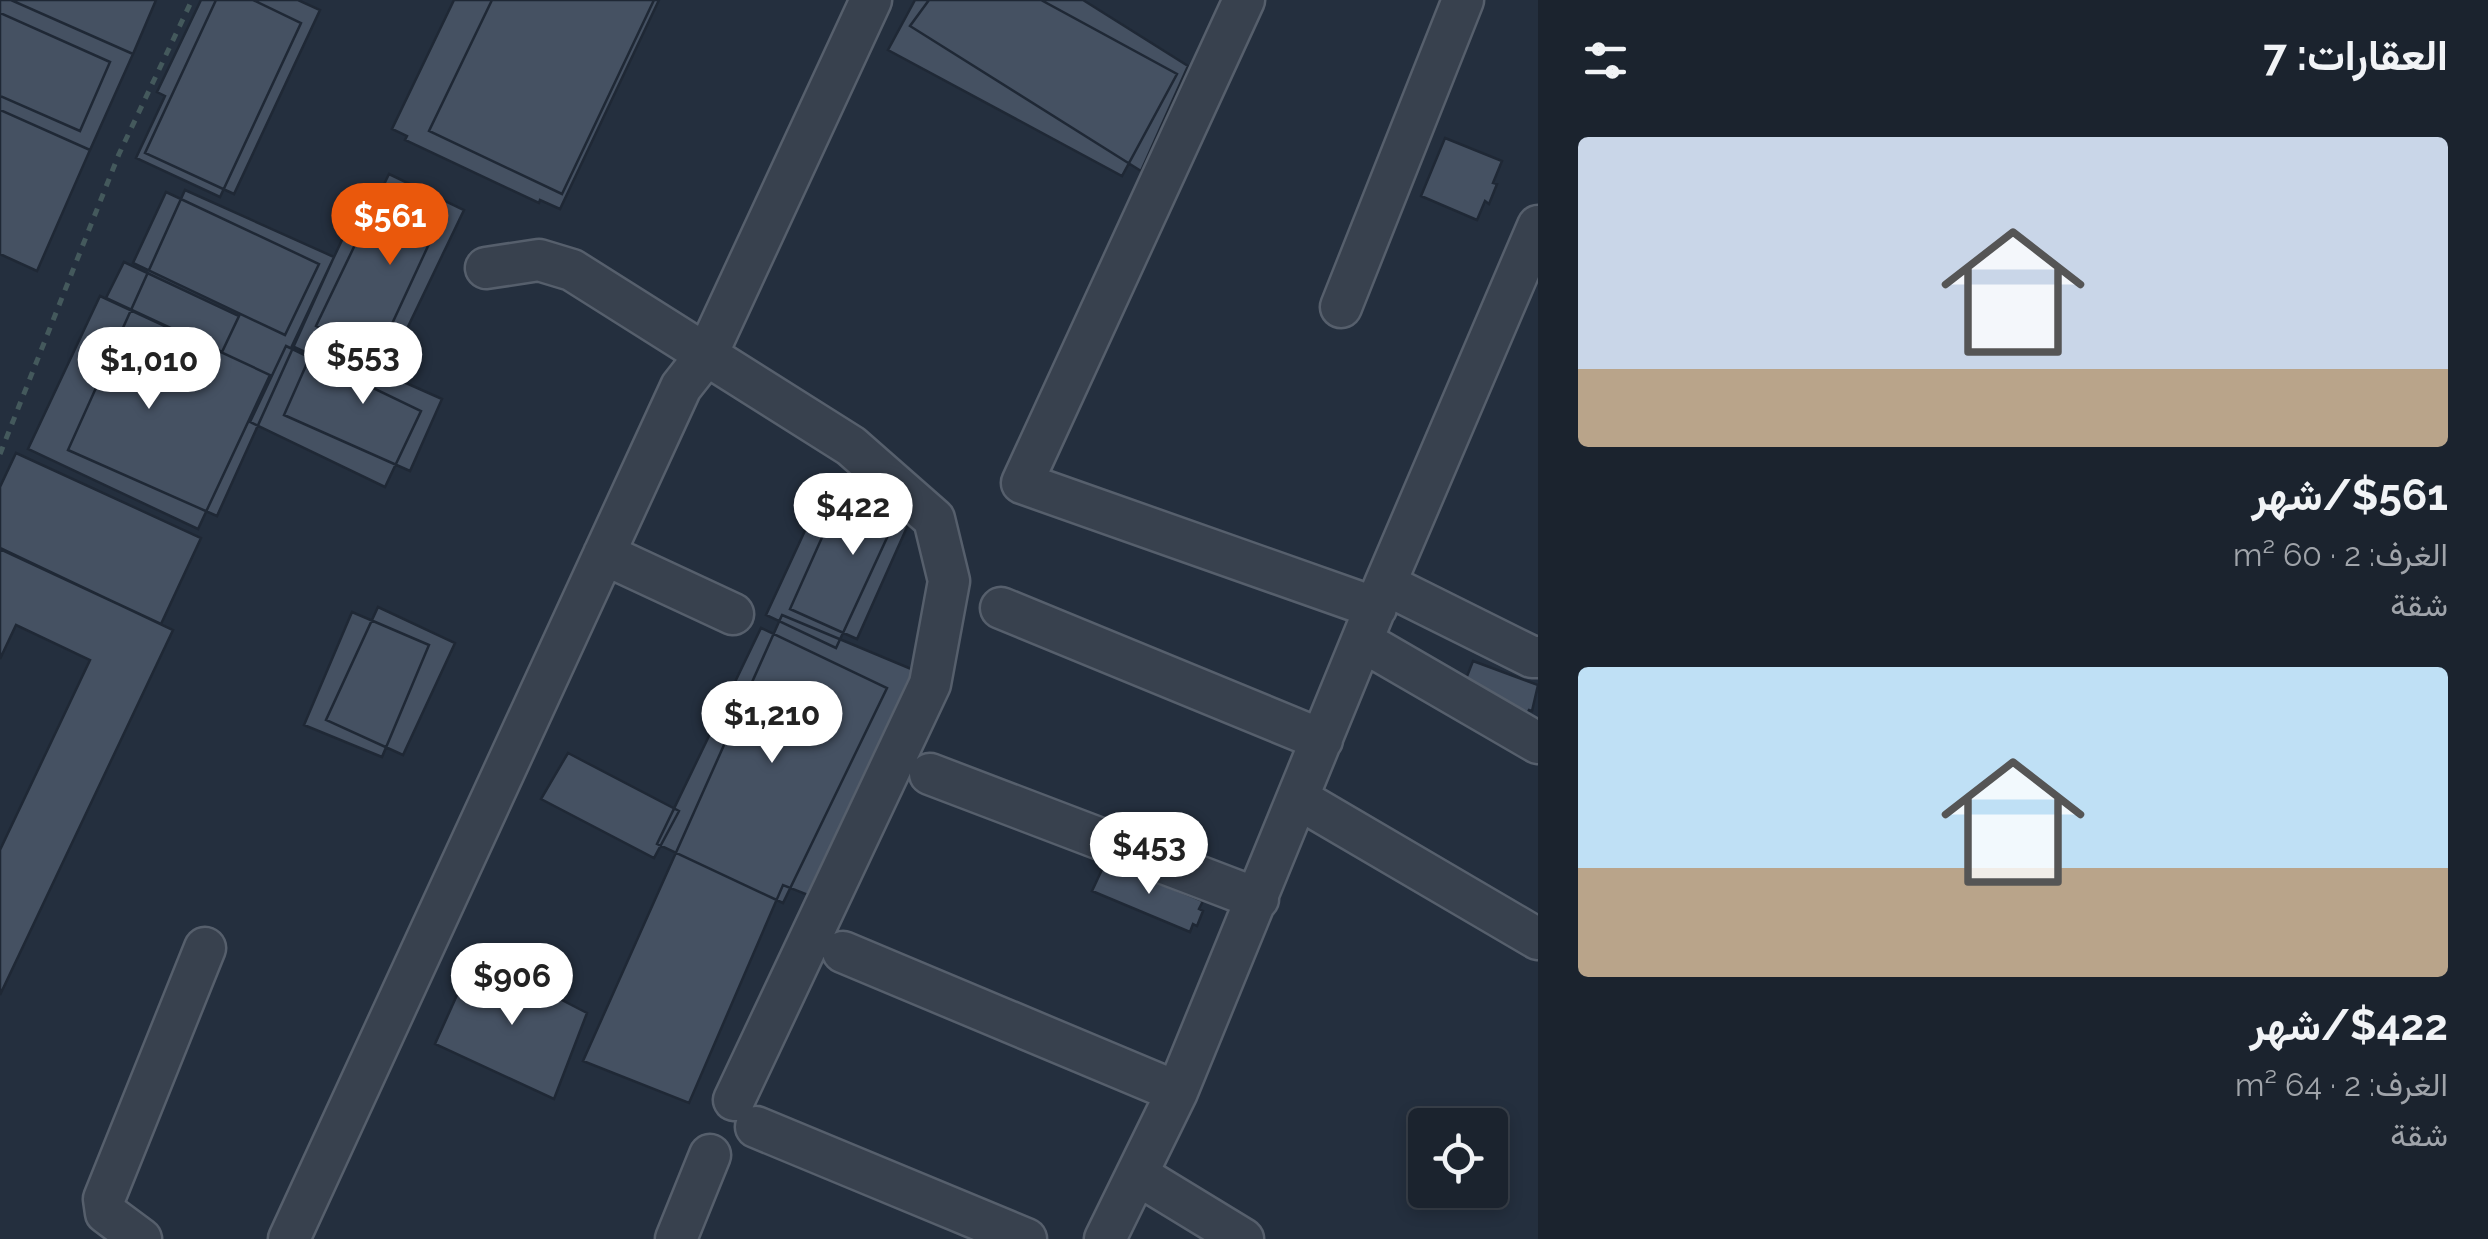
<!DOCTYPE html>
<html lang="ar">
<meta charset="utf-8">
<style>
:root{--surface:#1b232e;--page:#282f3a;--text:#f1f3f6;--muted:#a0a4aa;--line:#39404a;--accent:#ea580c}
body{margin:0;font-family:Raleway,Vazirmatn,sans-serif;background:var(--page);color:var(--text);direction:rtl;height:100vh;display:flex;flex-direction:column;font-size:38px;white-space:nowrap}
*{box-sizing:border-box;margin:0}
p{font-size:32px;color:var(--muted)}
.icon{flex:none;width:55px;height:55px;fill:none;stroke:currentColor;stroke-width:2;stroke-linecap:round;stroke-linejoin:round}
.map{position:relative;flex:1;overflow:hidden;direction:ltr}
.side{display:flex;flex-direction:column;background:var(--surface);width:950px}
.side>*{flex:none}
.controls{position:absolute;left:1408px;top:1108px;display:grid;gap:20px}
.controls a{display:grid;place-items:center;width:100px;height:100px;border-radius:10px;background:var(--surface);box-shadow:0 5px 15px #0003,0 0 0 2px var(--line);font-size:50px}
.price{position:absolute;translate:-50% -85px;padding:0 22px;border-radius:35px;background:#fff;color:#222;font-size:32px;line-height:65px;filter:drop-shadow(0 2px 5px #0008)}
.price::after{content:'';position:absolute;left:50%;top:60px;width:30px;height:22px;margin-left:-15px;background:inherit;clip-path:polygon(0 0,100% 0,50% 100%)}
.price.current{background:var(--accent);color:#fff}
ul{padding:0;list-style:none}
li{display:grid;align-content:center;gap:20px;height:530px;padding:0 40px}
li span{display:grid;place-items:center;height:310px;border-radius:10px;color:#555}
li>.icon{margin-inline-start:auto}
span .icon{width:180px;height:180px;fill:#fffc;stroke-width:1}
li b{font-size:42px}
h2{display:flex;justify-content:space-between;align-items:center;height:120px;padding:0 40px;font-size:42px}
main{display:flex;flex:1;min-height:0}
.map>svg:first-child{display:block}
.building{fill:#455162;stroke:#1f2835;stroke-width:2.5}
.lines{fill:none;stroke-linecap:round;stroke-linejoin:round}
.minor-casing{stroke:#565f6c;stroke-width:45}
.path{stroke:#44595c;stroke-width:5;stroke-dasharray:8 8;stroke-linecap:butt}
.minor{stroke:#38414e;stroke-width:40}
</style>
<main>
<section class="side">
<h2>العقارات: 7<svg class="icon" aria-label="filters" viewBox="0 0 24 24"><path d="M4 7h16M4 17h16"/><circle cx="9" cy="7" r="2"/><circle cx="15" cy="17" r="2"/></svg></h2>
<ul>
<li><span style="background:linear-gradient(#c9d6e8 75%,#b9a48a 0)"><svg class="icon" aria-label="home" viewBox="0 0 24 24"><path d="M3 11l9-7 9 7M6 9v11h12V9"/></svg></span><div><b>$561/شهر</b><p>الغرف: 2 · 60 m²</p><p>شقة</p></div></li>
<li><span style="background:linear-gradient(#bfe0f5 65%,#b9a48a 0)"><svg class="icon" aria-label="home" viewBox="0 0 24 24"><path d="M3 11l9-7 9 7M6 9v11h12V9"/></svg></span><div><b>$422/شهر</b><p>الغرف: 2 · 64 m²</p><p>شقة</p></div></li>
</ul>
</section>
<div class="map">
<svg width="1538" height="1239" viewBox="0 0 1538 1239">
<rect width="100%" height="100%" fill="#242f3e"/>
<path class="building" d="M0 0H11L133 54 90 150 0 110Z
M11 0H156L133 54Z
M201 0H253L301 23 220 197 136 158 165 96 157 92Z
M216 0H298L320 10 234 194 145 153Z
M454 0H659L560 209 540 200 539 203 405 140 407 136 392 129Z
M492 0H654L562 194 429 131Z
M915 0H1041L1177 74 1122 176 888 50Z
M929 0H1083L1188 66 1141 171 910 26Z
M0 13 110 62 80 131 0 96Z
M0 110 90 150 37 271 0 254Z
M1445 138 1502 161 1493 183 1497 184 1489 204 1485 201 1477 220 1421 196Z
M389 174 464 210 391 362 316 326Z
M368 185 441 218 366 380 292 346Z
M185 190 334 257 217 516 68 450Z
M166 192 319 264 285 335 133 263Z
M124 262 239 316 222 352 106 298Z
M100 296 270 375 198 529 28 449Z
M316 343 442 399 410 471 284 415Z
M286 346 421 411 385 487 250 422Z
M16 453 201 538 161 624 0 549V487Z
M849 477 916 507 857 639 790 609Z
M827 483 897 516 836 648 766 615Z
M0 548 173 630 0 995V850L90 660 16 625 0 659Z
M378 607 455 643 403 755 326 720Z
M352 612 429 645 382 757 304 725Z
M782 615 916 671 813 897 783 885 689 1103 583 1061Z
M761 628 887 688 783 903 657 844Z
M1473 661 1538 685 1532 711 1529 710 1525 718 1460 694Z
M568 753 679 811 654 858 541 799Z
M1106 861 1203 901 1199 909 1203 911 1197 926 1193 924 1190 932 1092 891Z
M475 955 587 1013 554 1099 435 1044Z"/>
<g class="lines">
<defs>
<path id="minor" d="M1244 0 1022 483 1376 608
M486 268 539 260 572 270 851 446 934 519 949 581 930 684 734 1100
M1341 307 1463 0
M604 554 733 614
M1385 584 1532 657H1538
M1001 608 1322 740
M1362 641 1538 743
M930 774 1258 899
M1299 799 1538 939
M843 952 1177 1092
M756 1127 1026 1239
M1138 1175 1243 1239
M141 1239 106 1213 104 1199 205 948
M289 1239 681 387 707 354 871 0
M676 1239 710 1155
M1105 1239 1177 1092 1385 584 1538 226"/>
</defs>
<use href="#minor" class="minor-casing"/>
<path class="path" d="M0 454 119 154 192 0"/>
<use href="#minor" class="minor"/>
</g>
</svg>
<div class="controls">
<a><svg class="icon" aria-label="locate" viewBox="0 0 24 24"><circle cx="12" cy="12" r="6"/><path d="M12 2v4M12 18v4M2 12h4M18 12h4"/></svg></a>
</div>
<b class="price current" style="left:390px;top:268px">$561</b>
<b class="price" style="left:363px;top:407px">$553</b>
<b class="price" style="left:149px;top:412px">$1,010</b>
<b class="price" style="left:853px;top:558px">$422</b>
<b class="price" style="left:772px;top:766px">$1,210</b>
<b class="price" style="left:1149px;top:897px">$453</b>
<b class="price" style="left:512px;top:1028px">$906</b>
</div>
</main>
